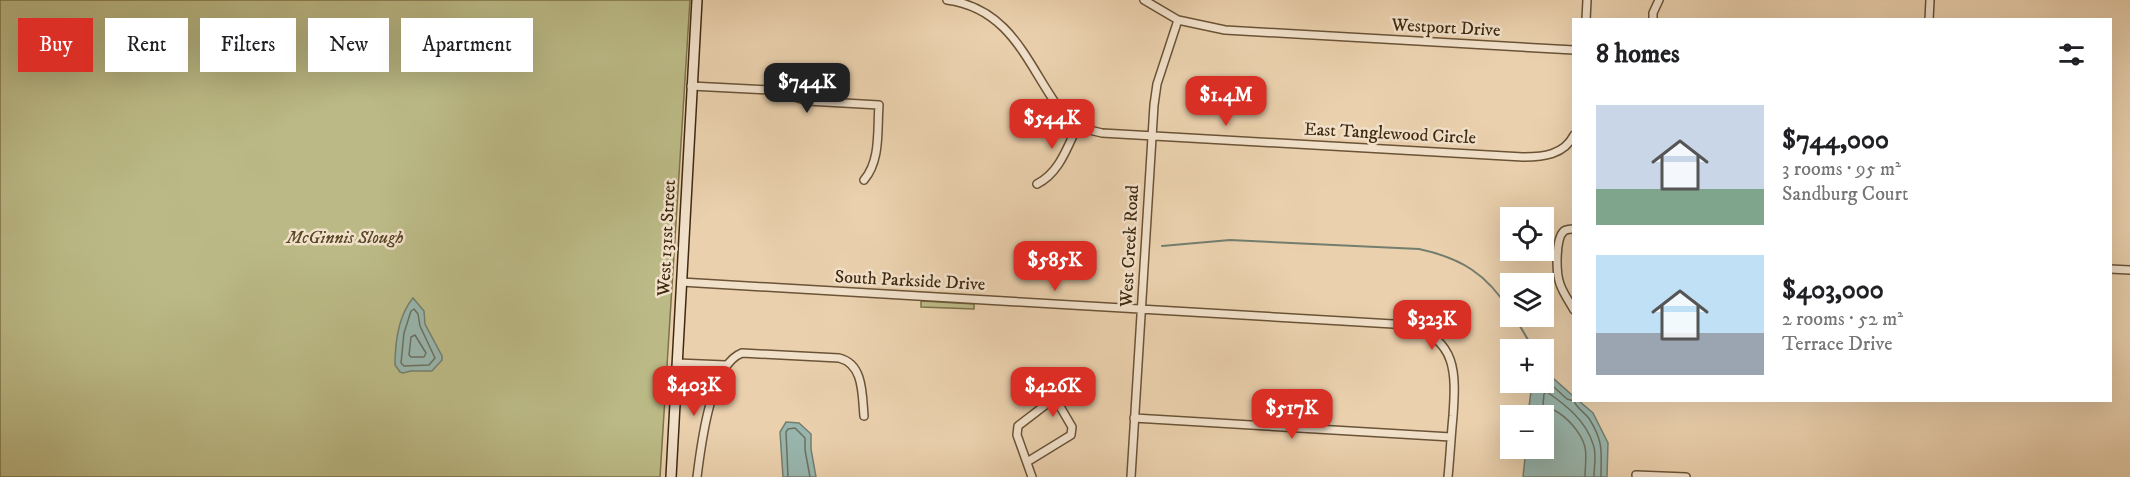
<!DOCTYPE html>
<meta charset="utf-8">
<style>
:root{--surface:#fff;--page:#f2f2f2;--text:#202124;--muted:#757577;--accent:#d93025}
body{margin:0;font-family:"IM FELL DW Pica",serif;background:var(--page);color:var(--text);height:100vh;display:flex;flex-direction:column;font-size:22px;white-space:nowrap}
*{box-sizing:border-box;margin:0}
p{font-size:20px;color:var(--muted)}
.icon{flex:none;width:33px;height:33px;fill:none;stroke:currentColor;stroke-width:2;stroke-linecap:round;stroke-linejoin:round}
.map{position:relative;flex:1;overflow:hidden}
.details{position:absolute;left:1572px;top:18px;width:540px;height:384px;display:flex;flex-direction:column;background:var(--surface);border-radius:0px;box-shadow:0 6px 24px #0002}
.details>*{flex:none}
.banner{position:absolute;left:18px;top:18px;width:570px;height:54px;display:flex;gap:12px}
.controls{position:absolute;left:1500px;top:207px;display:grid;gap:12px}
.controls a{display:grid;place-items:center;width:54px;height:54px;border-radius:0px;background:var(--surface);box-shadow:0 6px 24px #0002;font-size:30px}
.price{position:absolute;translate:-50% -51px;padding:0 14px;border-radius:12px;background:var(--accent);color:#fff;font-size:20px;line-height:39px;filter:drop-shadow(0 2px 3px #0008)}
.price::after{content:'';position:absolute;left:50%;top:36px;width:18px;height:14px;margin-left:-9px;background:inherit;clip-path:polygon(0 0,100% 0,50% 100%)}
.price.on{background:#222;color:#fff}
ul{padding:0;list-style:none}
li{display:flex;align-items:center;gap:18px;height:150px;padding:0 24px}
li span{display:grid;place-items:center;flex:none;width:168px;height:120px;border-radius:0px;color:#555}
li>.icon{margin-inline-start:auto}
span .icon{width:72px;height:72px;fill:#fffc;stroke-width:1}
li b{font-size:26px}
h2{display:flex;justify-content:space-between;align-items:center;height:72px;padding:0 24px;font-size:26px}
.chip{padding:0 21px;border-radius:0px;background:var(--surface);box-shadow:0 6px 24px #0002;font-size:21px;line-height:54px}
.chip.on{background:var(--accent);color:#fff}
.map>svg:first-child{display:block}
.green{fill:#bbba86;stroke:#7d724a;stroke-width:1.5}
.water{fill:#98b6ae;stroke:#747e6e;stroke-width:1.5}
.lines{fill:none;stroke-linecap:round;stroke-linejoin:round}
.shore{stroke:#6c705e;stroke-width:1.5}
.stream{stroke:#747e6e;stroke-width:2}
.street-casing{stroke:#6a5336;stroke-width:10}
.secondary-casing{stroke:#3f290e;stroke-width:12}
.street{stroke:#f1e0ca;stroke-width:7}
.secondary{stroke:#f1e0ca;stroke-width:9}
.labels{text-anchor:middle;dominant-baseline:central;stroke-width:5;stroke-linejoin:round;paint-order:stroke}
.street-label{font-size:18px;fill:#3f290e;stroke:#f1e0ca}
.park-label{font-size:18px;font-style:italic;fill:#584626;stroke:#f1e0ca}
</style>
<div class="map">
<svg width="2130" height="477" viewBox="0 0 2130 477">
<rect width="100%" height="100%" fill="#ead0ad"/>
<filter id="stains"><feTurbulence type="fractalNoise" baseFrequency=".00333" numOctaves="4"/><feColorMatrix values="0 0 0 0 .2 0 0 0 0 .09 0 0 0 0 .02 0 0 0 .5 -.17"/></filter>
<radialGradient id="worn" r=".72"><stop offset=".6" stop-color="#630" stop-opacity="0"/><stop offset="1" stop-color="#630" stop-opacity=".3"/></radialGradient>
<path class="green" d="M0 0H690L660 477H0Z
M921 301 974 304V309L921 307Z"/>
<path class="water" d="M413 298 424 311 425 324 442 356V360L432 371H411L403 373 400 372 395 365C395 342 398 316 413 298Z
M1544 370 1573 396 1574 400 1579 401 1593 413 1608 443 1607 477H1523L1526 449 1544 448V416L1528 415 1532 383 1544 382Z
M786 422 799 423 811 434V449L816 477H783L780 432Z"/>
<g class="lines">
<path class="shore" d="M414 309 418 314 420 326 435 358 429 365 404 366 401 363 404 333 411 311Z
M415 335 426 353 424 357H411L409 355 411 337Z
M1544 378 1567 399 1574 401C1577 409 1585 412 1590 420 1604 443 1601 452 1601 477
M1542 416 1544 394 1547 392C1566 405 1586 421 1593 444 1597 453 1594 467 1594 477
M1544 431 1549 424 1551 412 1554 410C1567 417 1581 432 1585 447 1587 456 1585 468 1585 477
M788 477 786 432 788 429 795 428 805 438V450L810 477"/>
<path class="stream" d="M1162 246 1230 240 1419 249C1461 258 1487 274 1510 311
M1514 316 1534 350"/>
<defs>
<path id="street" d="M947 0C1015 9 1029 71 1066 118L1077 127 1102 133 1523 157C1543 157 1564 155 1574 135
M1144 0 1178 20 1225 30 1574 50
M1586 20 1587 0
M1653 20V13L1659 0
M1929 20 1930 0
M691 86 771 90 808 101 879 105C877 130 881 160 864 180
M1037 184C1059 173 1067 148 1077 127
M1574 229C1570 229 1567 229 1564 231 1555 239 1556 273 1560 284 1563 293 1569 301 1574 310
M2110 269 2130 270
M681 282 1410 325C1457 341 1456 372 1453 416 1451 436 1450 457 1448 477
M677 363 725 365
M1134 418 1451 437
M1027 462 1071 435 1072 427 1058 403H1048L1018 426 1017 435 1032 477
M1636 475 1686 477
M697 477C701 446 710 365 742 353L839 358C864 364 862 395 864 416
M1131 477 1154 105 1157 84 1178 20"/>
<path id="secondary" d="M671 477 697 0"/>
</defs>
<use href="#street" class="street-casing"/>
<use href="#secondary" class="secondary-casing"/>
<use href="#street" class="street"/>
<use href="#secondary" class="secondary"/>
</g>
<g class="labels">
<g class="street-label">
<text transform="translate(1446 28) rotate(3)">Westport Drive</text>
<text transform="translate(1390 134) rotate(3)">East Tanglewood Circle</text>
<text transform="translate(667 238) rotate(-87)">West 131st Street</text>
<text transform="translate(1130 246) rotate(-87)">West Creek Road</text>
<text transform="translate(910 281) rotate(3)">South Parkside Drive</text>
</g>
<g class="park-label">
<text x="345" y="238">McGinnis Slough</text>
</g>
</g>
<rect width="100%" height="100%" filter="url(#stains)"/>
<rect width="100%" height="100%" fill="url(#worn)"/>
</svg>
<div class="controls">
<a><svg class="icon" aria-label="locate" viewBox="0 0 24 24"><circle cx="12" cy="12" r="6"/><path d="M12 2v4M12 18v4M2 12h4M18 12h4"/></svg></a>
<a><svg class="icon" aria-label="layers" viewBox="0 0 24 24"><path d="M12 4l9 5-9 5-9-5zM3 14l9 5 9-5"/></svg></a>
<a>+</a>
<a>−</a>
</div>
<b class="price on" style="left:807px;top:114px">$744K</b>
<b class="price" style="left:1226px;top:127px">$1.4M</b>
<b class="price" style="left:1052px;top:150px">$544K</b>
<b class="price" style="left:1055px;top:292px">$585K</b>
<b class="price" style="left:1432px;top:351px">$323K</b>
<b class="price" style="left:694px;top:417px">$403K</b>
<b class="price" style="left:1053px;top:418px">$426K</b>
<b class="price" style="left:1292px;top:440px">$517K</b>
<div class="banner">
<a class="chip on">Buy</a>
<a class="chip">Rent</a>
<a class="chip">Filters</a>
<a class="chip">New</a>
<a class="chip">Apartment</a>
</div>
<section class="details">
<h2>8 homes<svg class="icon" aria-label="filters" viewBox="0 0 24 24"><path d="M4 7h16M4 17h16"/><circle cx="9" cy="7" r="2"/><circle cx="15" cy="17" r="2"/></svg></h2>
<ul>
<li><span style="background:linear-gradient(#c9d6e8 70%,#7fa58c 0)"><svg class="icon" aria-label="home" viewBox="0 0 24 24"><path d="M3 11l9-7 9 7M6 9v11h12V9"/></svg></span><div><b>$744,000</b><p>3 rooms · 95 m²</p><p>Sandburg Court</p></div></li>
<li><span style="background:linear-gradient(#bfe0f5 65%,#9aa5b1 0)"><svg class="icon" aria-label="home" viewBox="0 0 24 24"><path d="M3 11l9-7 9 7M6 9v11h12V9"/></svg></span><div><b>$403,000</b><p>2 rooms · 52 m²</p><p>Terrace Drive</p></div></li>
</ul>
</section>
</div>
